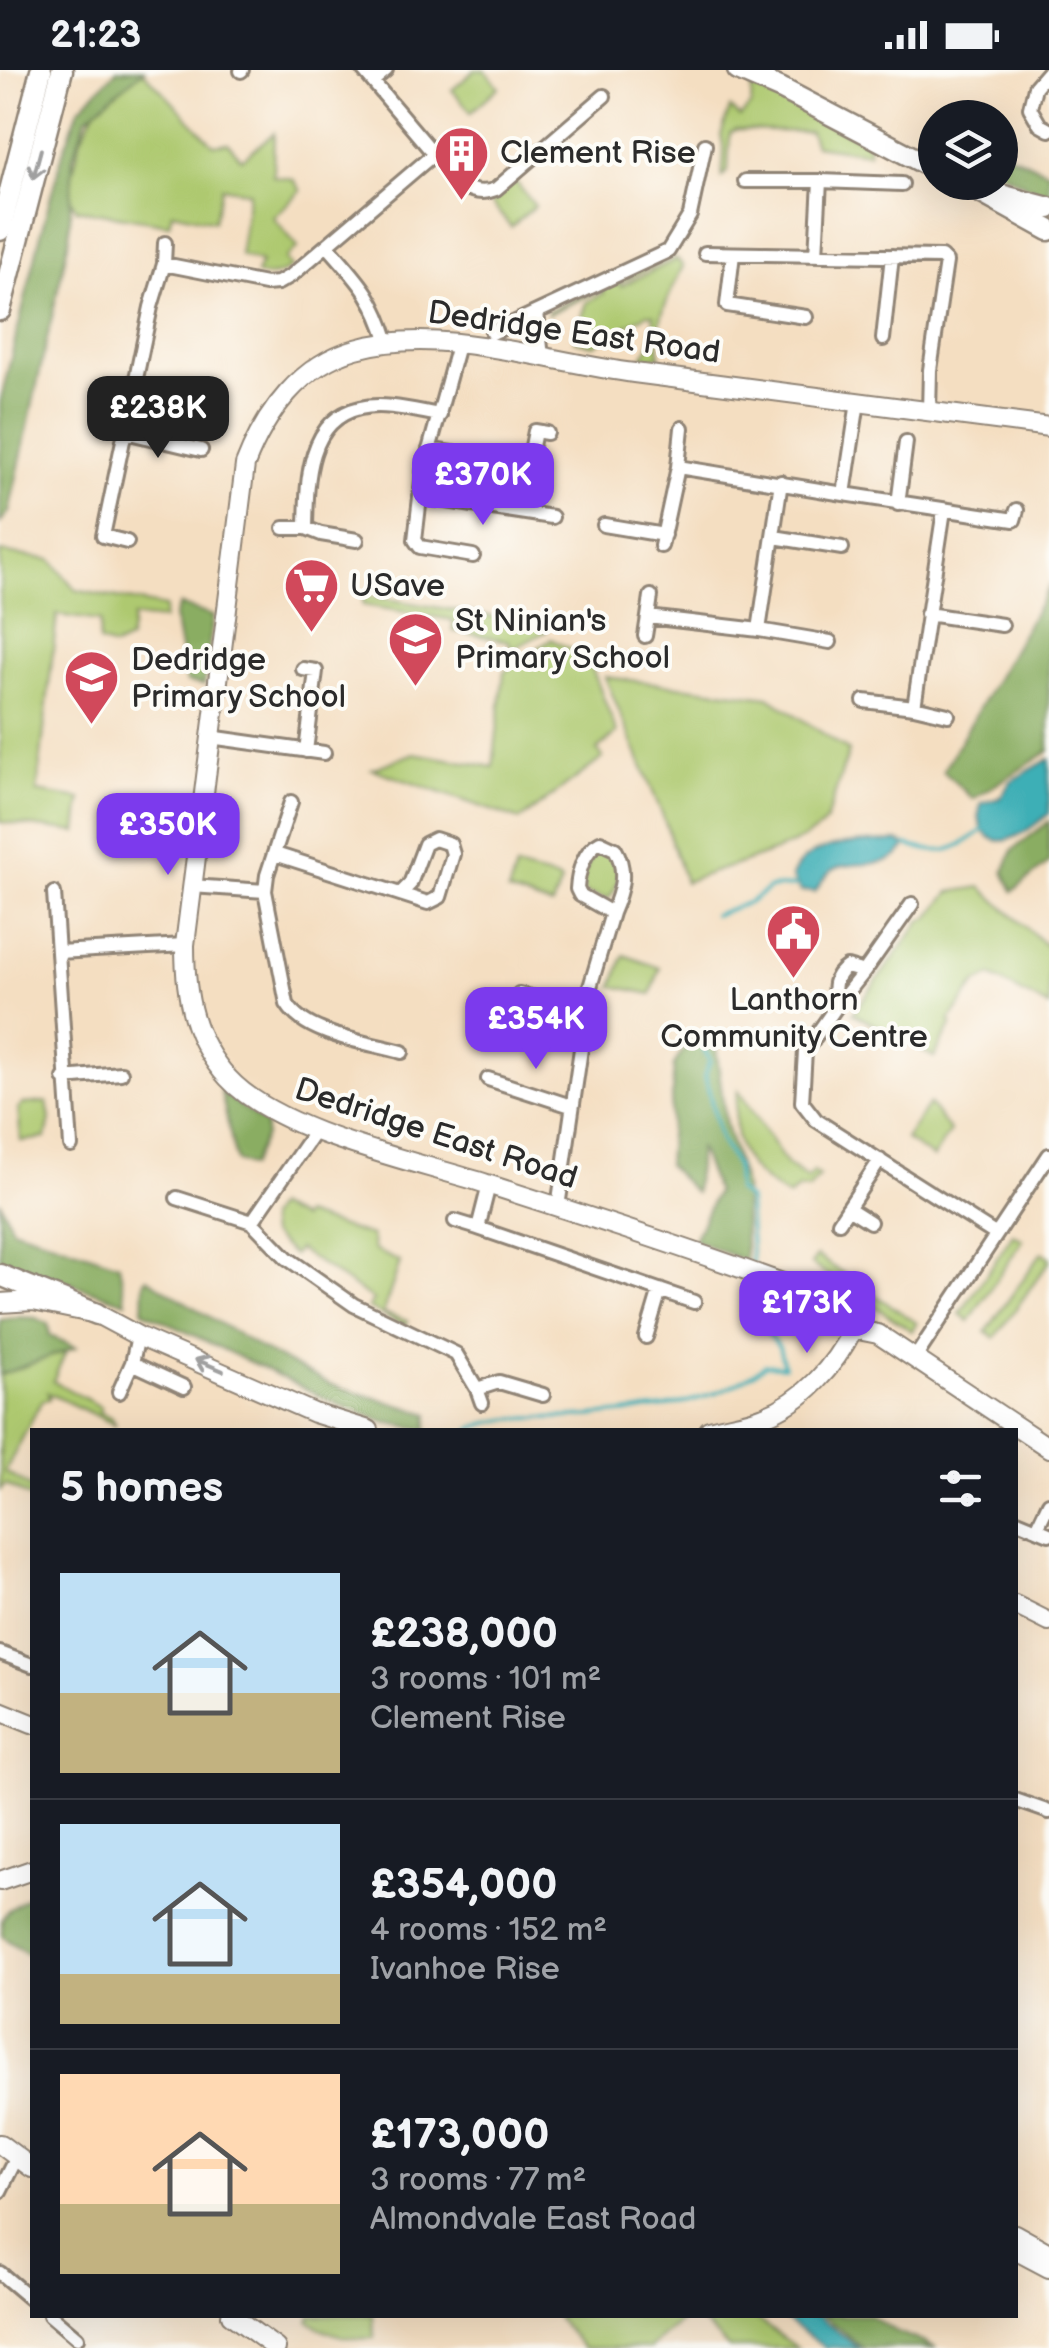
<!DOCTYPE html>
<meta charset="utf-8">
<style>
:root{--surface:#171b24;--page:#20242c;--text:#f1f3f6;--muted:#9ea1a6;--line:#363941;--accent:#7c3aed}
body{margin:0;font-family:"Balsamiq Sans",sans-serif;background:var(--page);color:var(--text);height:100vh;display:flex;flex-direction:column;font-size:38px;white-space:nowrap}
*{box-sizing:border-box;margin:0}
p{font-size:32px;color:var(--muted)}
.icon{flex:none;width:55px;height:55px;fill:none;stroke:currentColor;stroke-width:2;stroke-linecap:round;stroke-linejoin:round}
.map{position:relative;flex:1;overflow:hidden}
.drawer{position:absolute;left:30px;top:1358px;width:988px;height:890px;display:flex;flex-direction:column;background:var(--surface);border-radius:0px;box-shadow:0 10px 40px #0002}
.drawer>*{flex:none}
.tools{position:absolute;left:918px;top:30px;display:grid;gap:20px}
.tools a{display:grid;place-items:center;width:100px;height:100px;border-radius:50%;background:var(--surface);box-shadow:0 10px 40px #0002;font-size:50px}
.price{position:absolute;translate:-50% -85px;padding:0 22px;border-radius:20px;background:var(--accent);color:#fff;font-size:32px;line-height:65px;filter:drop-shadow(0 2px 5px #0008)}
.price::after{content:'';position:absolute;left:50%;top:60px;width:30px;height:22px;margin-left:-15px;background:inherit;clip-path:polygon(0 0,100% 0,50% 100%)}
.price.on{background:#222;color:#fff}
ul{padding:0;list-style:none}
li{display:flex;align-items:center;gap:30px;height:250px;padding:0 30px}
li+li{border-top:2px solid var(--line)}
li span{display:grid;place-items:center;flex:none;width:280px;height:200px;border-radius:0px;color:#555}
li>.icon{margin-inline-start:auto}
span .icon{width:120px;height:120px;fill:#fffc;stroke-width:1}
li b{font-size:42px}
h2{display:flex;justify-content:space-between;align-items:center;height:120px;padding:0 30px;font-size:42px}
.status{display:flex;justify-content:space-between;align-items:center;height:70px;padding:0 50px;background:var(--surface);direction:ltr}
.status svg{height:28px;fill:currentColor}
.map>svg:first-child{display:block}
.green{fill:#aec96f;stroke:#6c7a4d;stroke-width:2.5}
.forest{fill:#8aad62;stroke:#5a6c46;stroke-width:2.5}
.water{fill:#3eafb6;stroke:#346d70;stroke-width:2.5}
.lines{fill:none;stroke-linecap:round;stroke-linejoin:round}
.stream{stroke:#3eafb6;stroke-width:4}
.street-casing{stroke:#908476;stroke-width:18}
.secondary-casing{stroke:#908476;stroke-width:22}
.primary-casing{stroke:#908476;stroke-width:25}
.street{stroke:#fff;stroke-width:12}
.secondary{stroke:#fff;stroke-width:18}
.primary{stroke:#fff;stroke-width:20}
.oneway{stroke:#a0a0a0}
.labels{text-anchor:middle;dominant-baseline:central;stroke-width:8;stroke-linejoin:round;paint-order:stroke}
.poi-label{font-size:32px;fill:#2b2b2b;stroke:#fdfcf7;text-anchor:start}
.street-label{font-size:32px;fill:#2b2b2b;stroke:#fdfcf7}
</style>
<div class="status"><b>21:23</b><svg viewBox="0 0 49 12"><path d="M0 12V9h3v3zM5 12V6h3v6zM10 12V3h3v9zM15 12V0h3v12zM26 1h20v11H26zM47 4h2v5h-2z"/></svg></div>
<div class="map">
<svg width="1049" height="2278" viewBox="0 0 1049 2278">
<rect width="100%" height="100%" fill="#fdfcf7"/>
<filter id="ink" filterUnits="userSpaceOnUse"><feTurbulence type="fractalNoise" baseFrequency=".01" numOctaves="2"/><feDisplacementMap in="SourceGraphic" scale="20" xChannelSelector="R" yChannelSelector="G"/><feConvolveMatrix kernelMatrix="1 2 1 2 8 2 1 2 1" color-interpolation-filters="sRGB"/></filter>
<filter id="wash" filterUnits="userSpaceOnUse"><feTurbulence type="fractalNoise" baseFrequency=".0048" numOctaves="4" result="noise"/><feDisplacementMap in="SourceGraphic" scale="40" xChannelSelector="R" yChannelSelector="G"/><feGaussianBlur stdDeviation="2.25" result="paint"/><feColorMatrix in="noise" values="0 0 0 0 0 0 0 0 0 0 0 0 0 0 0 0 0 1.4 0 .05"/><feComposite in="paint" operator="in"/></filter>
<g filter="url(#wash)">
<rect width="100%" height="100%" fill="#f4dec1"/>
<path class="green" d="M136 0H142L214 75 228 73 242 89 274 63 273 106 293 109 301 121 273 147 298 177 285 189 292 197C281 205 269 209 256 204L261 192 240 185 249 122 222 117 214 151 172 142 169 154 76 139 68 122 81 68 98 35Z
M475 0H485L499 17 471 42 452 20Z
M752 17 802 39 868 73V83L815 75 810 62 736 60 730 63 728 101 722 107 724 81 721 65 730 38 740 47 751 35Z
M514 110 535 136 511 157 490 132V128Z
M671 183 673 186 618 213 621 216 677 189 683 196C670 225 652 254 660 286L641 291 651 271 654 245 647 244 594 275 574 270 587 232 604 223 602 219 548 244V241Z
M0 482 51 490 76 520 165 537 163 550 133 547 129 570 114 577 99 572 100 551 57 545 37 722 81 729 77 762 0 752Z
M364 525 536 554 547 561 511 580 509 571 453 561V550L363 535Z
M551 569 589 590 617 663 597 680 603 688 520 750 372 699 414 683 493 697 504 602Z
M605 607 769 627 849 681 826 751C809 777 718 798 685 812L663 746Z
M602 778C621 791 624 811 608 829L585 823 581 814 592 781Z
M516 798 558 809 561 812 552 836 508 822Z
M981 817 1049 878V937L991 906 976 913 950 950 952 954 934 987 853 943 921 851 929 848 950 822Z
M624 885 660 898 651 924 613 916Z
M738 1020 787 1095 808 1109 813 1102 819 1106 809 1120 798 1119 789 1127C742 1100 729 1075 738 1020Z
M47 1032 50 1049 46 1068 21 1071 18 1039 22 1034Z
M929 1034 950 1061 933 1088 905 1069Z
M275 1137 301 1149 303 1145 371 1166 374 1180 400 1192 383 1243 407 1251 405 1256 368 1238 373 1230 298 1179 293 1185 270 1164 268 1148Z
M1013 1164 1023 1170 969 1251 960 1244Z
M1042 1182 1049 1187V1192L995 1268 986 1262Z
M817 1186 917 1253 912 1261 811 1194Z
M66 1281 53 1311 101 1337 99 1342 110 1347 116 1355 48 1323 49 1329 42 1330 5 1402 32 1418V1429L5 1414 0 1420V1305Z
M311 2245H373L374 2268C348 2270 332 2265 309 2252Z
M555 2245H670L680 2252 650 2278H583Z
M695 2245H750L798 2278H729Z"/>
<path class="forest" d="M117 0H144L87 47 73 87 69 169 9 442 0 453V333L44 151 63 82 79 39Z
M1000 80 1049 102V127L1000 102Z
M1049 517V681L973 729 943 701Z
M179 535 213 546 204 615 186 612 174 547Z
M1049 751V793L1013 821 1004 802 1013 780Z
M715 970 726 1055 744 1116 745 1191 694 1170 716 1122 699 1077 695 1123 667 1095 674 995 688 972Z
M221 1022 265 1054V1066L250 1097 236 1091Z
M0 1131 12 1158 119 1194 126 1232 0 1190Z
M147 1208 261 1279 332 1315 429 1344 427 1360 385 1352 331 1331 143 1241 144 1213Z
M18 1247 36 1248 48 1254 50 1266 76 1277 0 1305V1250Z
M32 1824V1887L2 1866V1849L7 1841Z
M822 2245H868L895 2261 937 2278H863Z"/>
<path class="water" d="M1049 689V744C1037 753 1022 766 1007 770 986 776 973 749 982 733L1000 728 1011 711Z
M897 771 907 775C889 805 853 786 830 802 824 807 820 815 815 822L800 821 792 807C805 769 865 773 897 771Z
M780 2245H816L859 2278H825Z"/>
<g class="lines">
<path class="stream" d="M907 775C943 786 953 782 983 760
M714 845 750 832 770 818 795 816
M702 976 710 990 705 1005 720 1069 736 1097 737 1121 748 1129 752 1196
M469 1360C501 1344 541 1349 575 1347 638 1343 714 1336 765 1295L784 1296 779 1277 761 1256 754 1210"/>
</g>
</g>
<g filter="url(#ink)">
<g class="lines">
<defs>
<path id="street" d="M241 1 242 0
M1048 2 1035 17 1030 38 1040 55 1049 60
M373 11 386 0
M434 84C451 104 466 131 496 119L604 26
M745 111H820L816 185
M820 111 902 114
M327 175 434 84 363 0
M705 183 941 187 946 192 930 300 929 342
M733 184 727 235 806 247
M164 194 165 173
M537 242 668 181 690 145 705 75
M492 263 537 242 542 287
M883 269 892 186
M458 275 423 402 415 470 420 477 473 486
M858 332 844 424 1014 450 1017 440
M125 362 201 380
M429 379 500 391
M678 397 682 358
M781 412 759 560 830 572
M420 427 552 447
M898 434 906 372
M944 440 914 637 948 645
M519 442 535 361 547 363
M604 455 664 465
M284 458H306
M774 467 842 478
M357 470 321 464 306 458C307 415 306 350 360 338 384 332 416 341 440 345
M127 472 103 466 151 237 164 194 265 214 278 213 292 205 327 175C359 212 373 224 388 272
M661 476 678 397 844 424
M927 544 1002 555
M648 547 651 526
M645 566 648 547 759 560
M303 599 316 601 306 681
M864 631 914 637
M210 667 324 683
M275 784 400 824 410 814 425 774 435 769 450 774 453 784 440 827 428 833 400 824
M191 816 265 821 267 805 291 732
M265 821 287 934C306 966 368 972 402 982
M54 823 71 1076
M912 834 864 902 847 897C831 907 834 920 836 937L805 981 802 1032 816 1050 995 1164
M58 882 185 875
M519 924 586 941
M836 937 864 902
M64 1008 121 1003
M488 1009 571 1036
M315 1061 252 1152 287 1188 354 1235 456 1284 477 1319 482 1333
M489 1115 478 1158 694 1232
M177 1128 252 1152
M558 1137 590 917 612 843 580 825 577 819C578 802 584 780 600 772L615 779C628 801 621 822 612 843
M848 1138 870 1152
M455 1151 478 1158
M839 1152 880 1090
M646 1267 660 1220
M915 1288 1049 1085
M132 1293 184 1317
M477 1319 499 1312 543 1325
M119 1322 132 1293 138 1266
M1015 1450 1049 1464
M1037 1458 1049 1433
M0 1583 32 1595
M1015 1730 1049 1742
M0 2121 17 2087
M0 2203 32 2230
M50 2245 77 2268"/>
<path id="secondary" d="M1049 357C911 339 773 321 634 303 547 292 442 255 356 279 301 294 265 343 245 395L185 875C185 927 193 969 228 1008 278 1063 415 1091 487 1114 596 1149 705 1184 812 1224L836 1238 853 1259 878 1264 1049 1378
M0 1233 33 1231 97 1244 138 1266 314 1343 369 1360
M709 1360C727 1355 747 1353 764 1346 804 1331 834 1297 853 1259
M1015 1535 1049 1552
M0 1641 32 1654
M0 1811 32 1800
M0 2074 32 2098
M1015 2164 1049 2183
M1015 2180 1049 2198
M231 2245 276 2278"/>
<path id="primary" d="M738 0 782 19 935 99
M962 112 1049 160
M1000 125 1049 138
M0 160 41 0
M0 240 62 0
M0 1205 97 1244"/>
</defs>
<use href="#street" class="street-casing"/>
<use href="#secondary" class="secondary-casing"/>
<use href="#primary" class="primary-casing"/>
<use href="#street" class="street"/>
<use href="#secondary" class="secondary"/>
<use href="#primary" class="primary"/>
</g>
<defs><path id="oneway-shaft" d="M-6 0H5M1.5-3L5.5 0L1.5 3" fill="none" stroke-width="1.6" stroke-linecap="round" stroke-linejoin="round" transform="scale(2.5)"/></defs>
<g class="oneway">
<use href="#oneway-shaft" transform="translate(37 94) rotate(105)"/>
<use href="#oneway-shaft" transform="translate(209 1295) rotate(-157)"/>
</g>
</g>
<defs>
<symbol id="building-pin" viewBox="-11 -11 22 30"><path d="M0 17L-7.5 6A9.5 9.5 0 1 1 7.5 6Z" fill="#d1495b" stroke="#fdfcf7"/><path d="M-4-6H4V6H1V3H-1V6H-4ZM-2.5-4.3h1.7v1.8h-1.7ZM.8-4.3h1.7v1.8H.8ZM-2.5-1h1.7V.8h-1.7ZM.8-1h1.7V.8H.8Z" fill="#fff"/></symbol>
<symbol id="supermarket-pin" viewBox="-11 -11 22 30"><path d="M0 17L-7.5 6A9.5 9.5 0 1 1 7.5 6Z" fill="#d1495b" stroke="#fdfcf7"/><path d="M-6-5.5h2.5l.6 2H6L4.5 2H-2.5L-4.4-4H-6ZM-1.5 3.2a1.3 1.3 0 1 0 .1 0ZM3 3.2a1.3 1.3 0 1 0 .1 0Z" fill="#fff"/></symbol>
<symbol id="school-pin" viewBox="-11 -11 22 30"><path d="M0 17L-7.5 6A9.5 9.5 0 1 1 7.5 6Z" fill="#d1495b" stroke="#fdfcf7"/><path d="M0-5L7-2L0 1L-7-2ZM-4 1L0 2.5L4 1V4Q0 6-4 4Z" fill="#fff"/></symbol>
<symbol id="civic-pin" viewBox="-11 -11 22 30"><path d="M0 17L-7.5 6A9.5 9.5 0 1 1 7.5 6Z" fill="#d1495b" stroke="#fdfcf7"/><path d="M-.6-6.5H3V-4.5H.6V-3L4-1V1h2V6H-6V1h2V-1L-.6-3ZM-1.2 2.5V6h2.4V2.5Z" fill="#fff"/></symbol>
</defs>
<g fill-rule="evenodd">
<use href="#building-pin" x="430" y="52" width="63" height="86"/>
<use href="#supermarket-pin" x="280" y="484" width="63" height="86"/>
<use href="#school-pin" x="384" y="538" width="63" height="86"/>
<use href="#school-pin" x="60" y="576" width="63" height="86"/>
<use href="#civic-pin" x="762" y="830" width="63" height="86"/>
</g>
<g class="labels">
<g class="poi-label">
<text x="500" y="83">Clement Rise</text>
<text x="350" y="516">USave</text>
<text x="455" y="551">St Ninian's<tspan x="455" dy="37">Primary School</tspan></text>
<text x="131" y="590">Dedridge<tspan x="131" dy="37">Primary School</tspan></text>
<text x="794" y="930" text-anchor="middle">Lanthorn<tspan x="794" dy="37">Community Centre</tspan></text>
</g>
<g class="street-label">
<text transform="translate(574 263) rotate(8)">Dedridge East Road</text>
<text transform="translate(436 1064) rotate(18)">Dedridge East Road</text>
</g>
</g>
</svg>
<div class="tools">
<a><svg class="icon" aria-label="layers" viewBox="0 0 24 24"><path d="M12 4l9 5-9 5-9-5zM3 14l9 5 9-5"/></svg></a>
</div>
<b class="price on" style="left:158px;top:391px">£238K</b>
<b class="price" style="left:483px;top:458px">£370K</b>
<b class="price" style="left:168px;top:808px">£350K</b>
<b class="price" style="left:536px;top:1002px">£354K</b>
<b class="price" style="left:807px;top:1286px">£173K</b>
<section class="drawer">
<h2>5 homes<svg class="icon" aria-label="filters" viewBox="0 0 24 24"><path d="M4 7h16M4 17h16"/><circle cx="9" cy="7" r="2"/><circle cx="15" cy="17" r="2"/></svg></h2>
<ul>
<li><span style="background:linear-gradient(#bfe0f5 60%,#c2b280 0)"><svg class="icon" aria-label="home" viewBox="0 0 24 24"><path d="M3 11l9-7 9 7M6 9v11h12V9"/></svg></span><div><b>£238,000</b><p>3 rooms · 101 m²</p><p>Clement Rise</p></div></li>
<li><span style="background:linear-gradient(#bfe0f5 75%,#c2b280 0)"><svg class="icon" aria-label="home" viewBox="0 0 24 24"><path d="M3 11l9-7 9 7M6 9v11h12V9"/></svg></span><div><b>£354,000</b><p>4 rooms · 152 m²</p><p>Ivanhoe Rise</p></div></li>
<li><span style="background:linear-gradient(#ffd9b3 65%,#c2b280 0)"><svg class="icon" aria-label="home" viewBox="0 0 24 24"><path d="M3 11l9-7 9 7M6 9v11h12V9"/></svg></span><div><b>£173,000</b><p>3 rooms · 77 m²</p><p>Almondvale East Road</p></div></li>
</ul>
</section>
</div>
